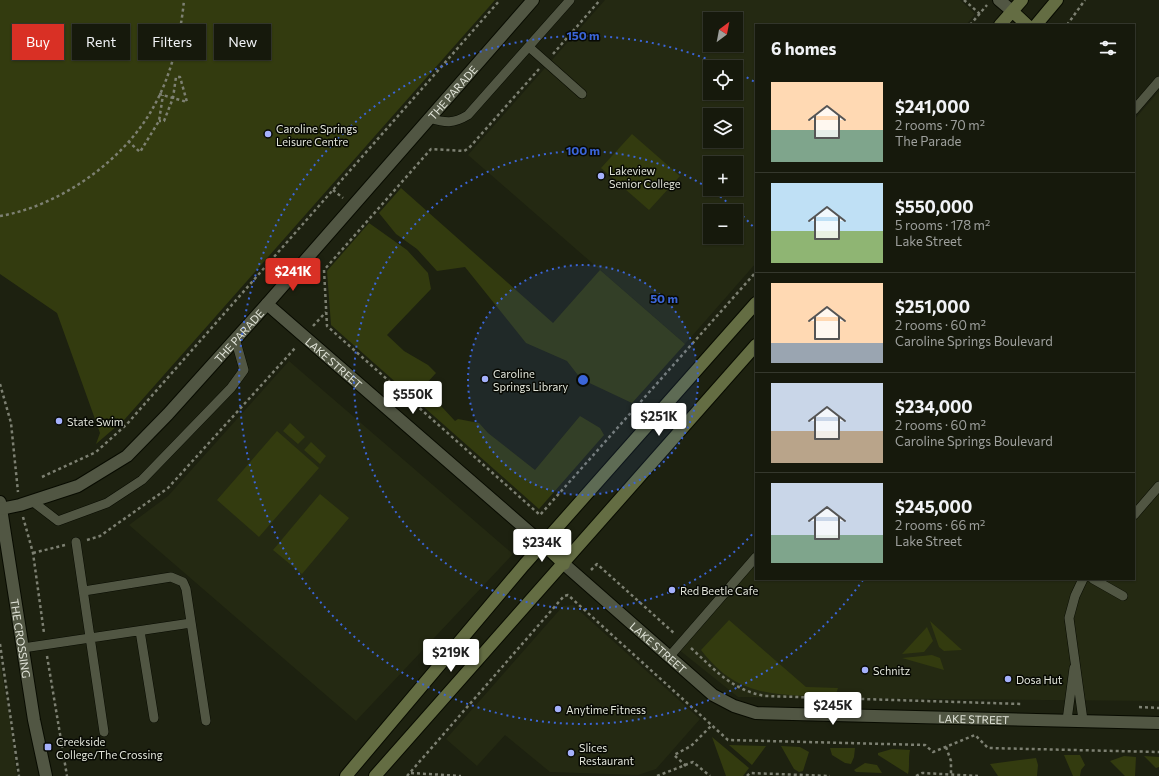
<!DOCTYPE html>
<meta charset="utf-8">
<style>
:root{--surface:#16190c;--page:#23261a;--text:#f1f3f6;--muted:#9ea09d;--line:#35382d;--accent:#d93025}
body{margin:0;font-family:Commissioner,sans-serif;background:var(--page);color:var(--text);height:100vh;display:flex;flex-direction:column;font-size:15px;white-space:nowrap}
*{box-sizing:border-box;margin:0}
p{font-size:13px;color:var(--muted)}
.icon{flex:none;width:22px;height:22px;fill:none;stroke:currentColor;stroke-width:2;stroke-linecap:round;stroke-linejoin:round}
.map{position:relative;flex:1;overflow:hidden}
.panel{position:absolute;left:755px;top:24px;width:380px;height:556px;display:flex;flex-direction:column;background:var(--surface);border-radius:0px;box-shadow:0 1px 3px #0004,0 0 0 1px var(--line)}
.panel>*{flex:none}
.top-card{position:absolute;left:12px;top:24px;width:380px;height:36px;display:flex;gap:8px}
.needle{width:26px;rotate:32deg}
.controls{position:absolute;left:703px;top:12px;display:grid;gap:8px}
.controls a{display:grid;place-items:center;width:40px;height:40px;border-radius:0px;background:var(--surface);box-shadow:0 1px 3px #0004,0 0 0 1px var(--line);font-size:20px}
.price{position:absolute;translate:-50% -34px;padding:0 9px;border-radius:4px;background:#fff;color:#222;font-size:13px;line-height:26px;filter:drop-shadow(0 1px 2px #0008)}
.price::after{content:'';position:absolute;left:50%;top:24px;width:12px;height:9px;margin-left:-6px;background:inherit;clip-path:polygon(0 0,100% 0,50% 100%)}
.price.current{background:var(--accent);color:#fff}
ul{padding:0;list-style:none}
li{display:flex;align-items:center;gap:12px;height:100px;padding:0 16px}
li+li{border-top:1px solid var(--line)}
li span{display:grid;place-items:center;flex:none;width:112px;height:80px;border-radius:0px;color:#555}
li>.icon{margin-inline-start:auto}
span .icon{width:48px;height:48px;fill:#fffc;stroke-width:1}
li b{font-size:17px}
h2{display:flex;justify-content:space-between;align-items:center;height:48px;padding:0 16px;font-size:17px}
.pill{padding:0 14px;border-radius:0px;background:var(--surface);box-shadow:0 1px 3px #0004,0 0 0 1px var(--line);font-size:14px;line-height:36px}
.pill.current{background:var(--accent);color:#fff}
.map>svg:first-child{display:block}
.built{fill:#242912;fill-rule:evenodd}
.green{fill:#333b0f}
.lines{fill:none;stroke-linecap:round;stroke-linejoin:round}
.lane-casing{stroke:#080b01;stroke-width:10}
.street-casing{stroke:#080b01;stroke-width:14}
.secondary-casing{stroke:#080b01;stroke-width:14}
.path{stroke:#7d8072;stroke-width:2.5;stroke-dasharray:3 3;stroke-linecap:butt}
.lane{stroke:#515643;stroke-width:9}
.street{stroke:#515643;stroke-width:12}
.secondary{stroke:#646d43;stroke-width:12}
.ring{fill:none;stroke:#3b65d8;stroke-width:2;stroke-dasharray:2 4}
.poi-dot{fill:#a5b1fc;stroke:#080a04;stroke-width:1.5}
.labels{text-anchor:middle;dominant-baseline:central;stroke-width:3;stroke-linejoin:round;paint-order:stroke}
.street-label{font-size:11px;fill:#e2e5da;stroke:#080a04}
.poi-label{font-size:11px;fill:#e2e5da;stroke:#080a04;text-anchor:start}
.centre{fill:#3b65d8;stroke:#080a04;stroke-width:2}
.ring-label{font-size:12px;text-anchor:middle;font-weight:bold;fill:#3b65d8;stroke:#080a04;stroke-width:3;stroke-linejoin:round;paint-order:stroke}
</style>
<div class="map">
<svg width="1159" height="776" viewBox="0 0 1159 776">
<rect width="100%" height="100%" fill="#1d2110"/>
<path class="built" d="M605 0H960L975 14 966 25H756V263L685 344 468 155ZM710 19H736V45H710ZM710 67H736V93H710ZM710 115H736V141H710ZM710 163H736V189H710ZM710 211H736V237H710Z
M1159 91V701L738 697 673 645 756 551V579H1134V120Z
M289 361 513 554 356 721 129 525 168 496Z
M573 605 700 719 656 769 638 775 550 772 505 735 477 766 446 739 563 606Z
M0 661 11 728 17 776H0Z"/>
<path class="green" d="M0 0H495L125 419 96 444 100 433 57 313 0 274Z
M632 134 680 176 649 210 601 168Z
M401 188 553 323 600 270 685 344 632 403 581 379 567 361 526 343 465 267 437 271 417 249 396 234 379 213Z
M369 223 407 250 428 273 431 289 387 335 404 351 428 365 436 373 426 384 428 392 455 421 458 419 479 423 488 433 535 470 580 416 600 428 604 435 539 509 331 325 327 271Z
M290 423 305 437 298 444 283 431Z
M277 431 319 468 259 537 217 500Z
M311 442 326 456 320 464 304 450Z
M320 494 349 518 302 574 273 550Z
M729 620 806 687 838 688 835 697C779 694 739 700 701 650Z
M930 621 962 650 944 651 939 647Z
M927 627 933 641 924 652 902 654Z
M932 655 940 658 944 670 902 658Z
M712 737 749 768 743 776H726Z
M729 745 766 746 752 765Z
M781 746 800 747 809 752 803 771 799 772 794 769Z
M830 748H855L854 757 851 764 845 763 832 755Z
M892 749 910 750C908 758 910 766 908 774L878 755V753Z
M1064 755H1080L1085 765 1081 770 1080 776H1073Z
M1124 756 1136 757 1135 776H1125L1110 761Z
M1144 756 1159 757V767L1156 768Z
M1036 758 1038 765 1037 776H998L990 764Z
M865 763 877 765 882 773 856 772 854 770Z"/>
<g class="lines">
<defs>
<path id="lane" d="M529 47 582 94
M1134 110 1159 81
M429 118C446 123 453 124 468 115L570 0
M32 501 58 521 107 503 142 480 231 388 244 370 235 338
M1134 515 1159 486
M76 542 104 732
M1093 579 1123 596
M84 591 171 577 183 582 186 589 206 721
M140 631 154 718
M23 648 191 623
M669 657 756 557
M1067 720 1074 668
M1083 720 1069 618 1075 596 1083 579"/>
<g id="street">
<path d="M999 0 1012 11"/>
<path id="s1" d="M267 304 543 544"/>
<path id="s2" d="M0 502 34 720 46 776"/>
<path id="s3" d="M1 509 20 505 78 486 127 456 168 414 267 304 533 0"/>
<path id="s4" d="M564 564 713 695 734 706 756 713 1159 723"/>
</g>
<path id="secondary" d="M1012 11 1027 25
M1000 25 1022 0
M1036 25 1057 0
M543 544 564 564
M346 776 524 565 756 303
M375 776 756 345"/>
</defs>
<use href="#lane" class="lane-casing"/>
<use href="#street" class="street-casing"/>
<use href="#secondary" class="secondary-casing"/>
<path class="path" d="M964 0 980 14
M970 25 987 5
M1067 25 1085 0
M553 54 600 0
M539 69 469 148 464 151 431 149 324 270 327 326 540 515 756 272
M159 94 187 102 180 77H176L173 98 164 121H159
M128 141 140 152 159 121 163 95
M333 190 343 198
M0 216C60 206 125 160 154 106 171 76 181 34 184 0
M313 326 326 312
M0 384 11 423 18 492
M42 477 96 452 127 424 500 0
M23 517 33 553 44 633
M87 540 100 536 168 488 296 347
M33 553 65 545
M591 570 597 564 675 634
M0 644 19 776
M691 648C715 670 732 690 765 696L1022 704
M47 656 67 776
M1139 707 1159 708
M946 747 951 761V774
M686 766 674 755 691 746 711 726
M411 773 461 776
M407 776 564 596 568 595 728 740 925 745 933 752 975 735 988 748 1159 752
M657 776 693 762 710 776
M747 776 750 773 830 776
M916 776 922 773 978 776"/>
<use href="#lane" class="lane"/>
<use href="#street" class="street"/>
<use href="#secondary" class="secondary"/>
</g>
<circle cx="583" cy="380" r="115" fill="#3b65d8" fill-opacity=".12"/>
<g class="ring">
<circle cx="583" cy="380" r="115"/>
<path d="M756 530A229 229 0 1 1 756 230"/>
<path d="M863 580A344 344 0 1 1 726 67M736 72A344 344 0 0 1 755 82"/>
</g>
<g class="poi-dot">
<circle cx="268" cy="134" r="4"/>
<circle cx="601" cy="176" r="4"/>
<circle cx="485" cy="379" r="4"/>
<circle cx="59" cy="421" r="4"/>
<circle cx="672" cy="590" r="4"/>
<circle cx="865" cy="670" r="4"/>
<circle cx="1008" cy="679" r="4"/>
<circle cx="558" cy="709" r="4"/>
<rect x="44" y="743" width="8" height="8" rx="2"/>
<circle cx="571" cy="753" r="4"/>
</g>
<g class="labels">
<g class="street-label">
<text stroke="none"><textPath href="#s3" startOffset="626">THE PARADE</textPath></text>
<text stroke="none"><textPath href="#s3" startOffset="302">THE PARADE</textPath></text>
<text stroke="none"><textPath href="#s1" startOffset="89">LAKE STREET</textPath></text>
<text stroke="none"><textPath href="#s2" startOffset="138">THE CROSSING</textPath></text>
<text stroke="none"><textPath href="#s4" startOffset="126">LAKE STREET</textPath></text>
<text stroke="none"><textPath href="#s4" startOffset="463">LAKE STREET</textPath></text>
</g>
<g class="poi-label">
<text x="276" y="128">Caroline Springs<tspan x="276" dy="13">Leisure Centre</tspan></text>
<text x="609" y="170">Lakeview<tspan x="609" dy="13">Senior College</tspan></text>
<text x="493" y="373">Caroline<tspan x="493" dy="13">Springs Library</tspan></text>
<text x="67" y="421">State Swim</text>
<text x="680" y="590">Red Beetle Cafe</text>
<text x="873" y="670">Schnitz</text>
<text x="1016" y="679">Dosa Hut</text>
<text x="566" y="709">Anytime Fitness</text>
<text x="56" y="741">Creekside<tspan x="56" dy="13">College/The Crossing</tspan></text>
<text x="579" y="747">Slices<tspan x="579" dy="13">Restaurant</tspan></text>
</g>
</g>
<circle cx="583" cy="380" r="6" class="centre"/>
<g class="ring-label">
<text x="583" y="40">150 m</text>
<text x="583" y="155">100 m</text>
<text x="664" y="303">50 m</text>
</g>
</svg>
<div class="controls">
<a><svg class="needle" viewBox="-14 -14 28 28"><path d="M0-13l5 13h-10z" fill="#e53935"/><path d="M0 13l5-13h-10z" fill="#9ea09d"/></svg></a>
<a><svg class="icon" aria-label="locate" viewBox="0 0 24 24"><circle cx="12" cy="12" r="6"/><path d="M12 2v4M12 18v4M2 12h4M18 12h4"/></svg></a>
<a><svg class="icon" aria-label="layers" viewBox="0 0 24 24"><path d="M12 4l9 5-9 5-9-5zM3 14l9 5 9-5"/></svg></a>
<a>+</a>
<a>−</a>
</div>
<b class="price current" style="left:293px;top:292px">$241K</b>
<b class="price" style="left:413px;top:415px">$550K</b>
<b class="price" style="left:659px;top:437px">$251K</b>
<b class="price" style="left:542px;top:563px">$234K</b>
<b class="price" style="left:451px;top:673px">$219K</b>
<b class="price" style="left:833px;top:726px">$245K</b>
<div class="top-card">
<a class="pill current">Buy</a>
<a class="pill">Rent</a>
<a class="pill">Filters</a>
<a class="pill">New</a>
</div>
<section class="panel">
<h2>6 homes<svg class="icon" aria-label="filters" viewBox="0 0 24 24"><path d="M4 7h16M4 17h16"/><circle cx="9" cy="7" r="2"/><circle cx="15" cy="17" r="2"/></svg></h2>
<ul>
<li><span style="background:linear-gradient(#ffd9b3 60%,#7fa58c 0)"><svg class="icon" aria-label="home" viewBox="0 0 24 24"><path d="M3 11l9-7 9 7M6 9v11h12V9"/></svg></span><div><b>$241,000</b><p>2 rooms · 70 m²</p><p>The Parade</p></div></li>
<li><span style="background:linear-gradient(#bfe0f5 60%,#8fb573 0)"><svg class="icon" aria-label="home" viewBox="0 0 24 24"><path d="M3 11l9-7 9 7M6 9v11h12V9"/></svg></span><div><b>$550,000</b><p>5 rooms · 178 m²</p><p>Lake Street</p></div></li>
<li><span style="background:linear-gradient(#ffd9b3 75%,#9aa5b1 0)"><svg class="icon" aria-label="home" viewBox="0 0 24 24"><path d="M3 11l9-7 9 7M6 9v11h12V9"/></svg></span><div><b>$251,000</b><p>2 rooms · 60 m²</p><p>Caroline Springs Boulevard</p></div></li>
<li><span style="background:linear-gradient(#c9d6e8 60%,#b9a48a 0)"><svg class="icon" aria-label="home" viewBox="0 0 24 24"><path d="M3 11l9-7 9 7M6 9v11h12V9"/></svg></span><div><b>$234,000</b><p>2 rooms · 60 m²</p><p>Caroline Springs Boulevard</p></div></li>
<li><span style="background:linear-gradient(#c9d6e8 65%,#7fa58c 0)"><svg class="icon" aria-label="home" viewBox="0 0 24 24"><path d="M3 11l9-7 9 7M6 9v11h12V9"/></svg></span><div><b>$245,000</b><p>2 rooms · 66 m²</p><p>Lake Street</p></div></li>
</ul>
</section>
</div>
